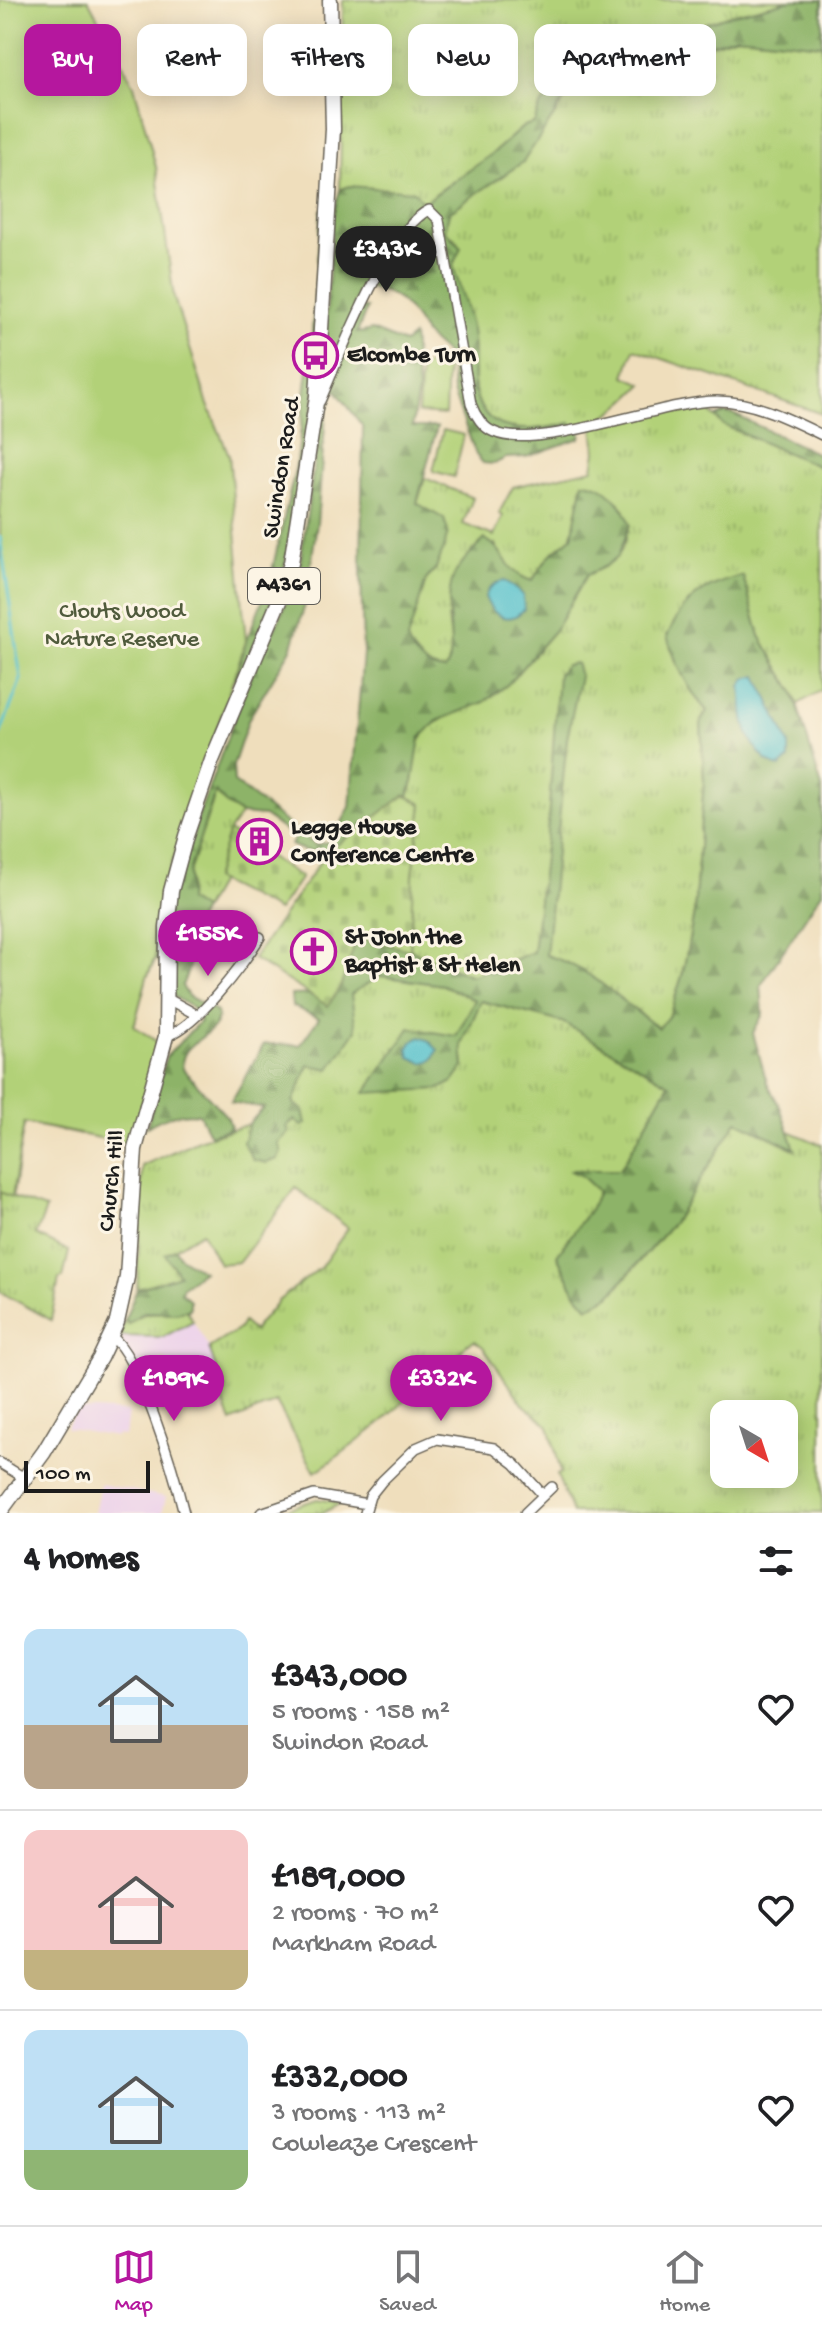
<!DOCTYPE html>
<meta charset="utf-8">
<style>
:root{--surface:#fff;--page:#f6f6f6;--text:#202124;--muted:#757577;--line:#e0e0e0;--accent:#b5179e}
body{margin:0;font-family:"Gochi Hand",sans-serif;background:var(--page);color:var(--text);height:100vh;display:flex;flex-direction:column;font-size:30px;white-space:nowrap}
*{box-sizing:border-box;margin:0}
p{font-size:26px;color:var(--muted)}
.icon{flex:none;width:44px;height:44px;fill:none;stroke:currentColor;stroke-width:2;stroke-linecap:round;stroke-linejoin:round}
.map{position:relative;height:1513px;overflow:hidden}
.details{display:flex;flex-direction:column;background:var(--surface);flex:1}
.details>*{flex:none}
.guide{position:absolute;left:24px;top:24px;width:774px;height:72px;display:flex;gap:16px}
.needle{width:52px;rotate:141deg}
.buttons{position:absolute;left:710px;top:1400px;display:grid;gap:16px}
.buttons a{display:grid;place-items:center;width:88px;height:88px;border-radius:16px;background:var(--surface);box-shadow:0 4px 20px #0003;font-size:40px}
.scale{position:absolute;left:24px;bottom:20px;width:126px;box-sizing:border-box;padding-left:8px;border:4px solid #1c1c1c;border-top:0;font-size:22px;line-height:28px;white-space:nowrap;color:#1c1c1c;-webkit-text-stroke:6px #fcf5e5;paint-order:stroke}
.price{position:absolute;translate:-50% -68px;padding:0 18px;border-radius:28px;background:var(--accent);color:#fff;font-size:26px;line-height:52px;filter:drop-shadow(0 2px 4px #0008)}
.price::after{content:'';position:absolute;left:50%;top:48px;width:24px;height:18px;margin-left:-12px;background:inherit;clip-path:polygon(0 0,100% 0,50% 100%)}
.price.on{background:#222;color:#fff}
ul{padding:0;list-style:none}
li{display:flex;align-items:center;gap:24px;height:200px;padding:0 24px}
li+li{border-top:2px solid var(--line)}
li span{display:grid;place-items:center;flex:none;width:224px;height:160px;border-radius:16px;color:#555}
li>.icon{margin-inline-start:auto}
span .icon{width:96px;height:96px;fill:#fffc;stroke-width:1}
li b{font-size:34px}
h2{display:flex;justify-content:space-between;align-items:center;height:96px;padding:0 24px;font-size:34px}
.tag{padding:0 28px;border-radius:16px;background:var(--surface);box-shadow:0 4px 20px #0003;font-size:28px;line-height:72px}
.tag.on{background:var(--accent);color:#fff}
.tab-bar{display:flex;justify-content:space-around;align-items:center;height:112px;border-top:2px solid var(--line);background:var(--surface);font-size:22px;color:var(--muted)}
.tab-bar a{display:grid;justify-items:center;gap:4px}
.tab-bar .on{color:var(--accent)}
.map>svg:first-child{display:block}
.built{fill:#ecd1ea}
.grass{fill:url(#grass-tufts);stroke:#67764a;stroke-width:2;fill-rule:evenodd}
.forest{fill:url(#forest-firs);stroke:#546842;stroke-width:2;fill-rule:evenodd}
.cemetery{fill:url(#cemetery-stones);stroke:#67764a;stroke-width:2}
.park{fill:#b2d178;stroke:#67764a;stroke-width:2}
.water{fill:#54c1cc;stroke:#386e74;stroke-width:2}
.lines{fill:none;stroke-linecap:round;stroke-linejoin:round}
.stream{stroke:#54c1cc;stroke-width:3}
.minor-casing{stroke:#666054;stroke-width:12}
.primary-casing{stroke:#666054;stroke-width:17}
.minor{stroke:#fff;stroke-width:9}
.primary{stroke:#fff;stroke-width:14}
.labels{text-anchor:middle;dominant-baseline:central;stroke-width:6;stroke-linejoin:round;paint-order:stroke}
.shield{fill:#fcf5e5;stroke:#5f5d58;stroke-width:2}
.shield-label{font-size:22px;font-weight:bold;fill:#1c1c1c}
.poi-label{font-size:24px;font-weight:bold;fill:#1c1c1c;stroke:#fcf5e5;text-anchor:start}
.street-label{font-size:24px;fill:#1c1c1c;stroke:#fcf5e5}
.park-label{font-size:24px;fill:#505b3c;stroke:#fcf5e5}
</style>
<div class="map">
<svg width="822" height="1513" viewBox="0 0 822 1513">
<defs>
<pattern id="grass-tufts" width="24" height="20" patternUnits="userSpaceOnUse" patternTransform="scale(2)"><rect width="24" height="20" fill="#b2d178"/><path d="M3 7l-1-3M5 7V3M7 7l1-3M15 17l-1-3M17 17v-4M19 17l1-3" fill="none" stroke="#98b367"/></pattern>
<pattern id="forest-firs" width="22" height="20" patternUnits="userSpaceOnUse" patternTransform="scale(2)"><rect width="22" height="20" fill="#8db368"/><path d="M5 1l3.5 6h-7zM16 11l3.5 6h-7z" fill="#729155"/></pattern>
<pattern id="cemetery-stones" width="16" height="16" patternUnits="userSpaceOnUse" patternTransform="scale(2)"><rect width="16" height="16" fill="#b2d178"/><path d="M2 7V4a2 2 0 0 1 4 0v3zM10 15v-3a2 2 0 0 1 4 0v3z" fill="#98b367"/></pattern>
</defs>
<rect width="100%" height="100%" fill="#fcf5e5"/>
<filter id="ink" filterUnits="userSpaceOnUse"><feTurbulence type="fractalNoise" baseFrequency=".0125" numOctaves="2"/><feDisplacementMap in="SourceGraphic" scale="16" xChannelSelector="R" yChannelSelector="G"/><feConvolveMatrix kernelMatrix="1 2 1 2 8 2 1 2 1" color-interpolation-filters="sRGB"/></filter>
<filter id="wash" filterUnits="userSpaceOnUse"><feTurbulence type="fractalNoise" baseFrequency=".006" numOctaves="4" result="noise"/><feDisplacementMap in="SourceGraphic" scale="32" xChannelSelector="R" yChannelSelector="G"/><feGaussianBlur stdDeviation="1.8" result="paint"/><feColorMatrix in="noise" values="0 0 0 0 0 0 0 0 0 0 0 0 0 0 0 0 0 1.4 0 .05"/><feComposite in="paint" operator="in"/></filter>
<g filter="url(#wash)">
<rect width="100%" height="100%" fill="#efdebc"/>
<path class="built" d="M193 1321 209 1348 216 1369 180 1383 178 1375 165 1359 136 1369 124 1347 121 1336 163 1337Z
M77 1409 128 1412 125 1436 117 1435 116 1437 66 1428Z
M100 1484 166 1497 162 1513H94Z"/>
<path class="grass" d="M343 0H791L730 15 605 58 611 75 737 36 822 45V414L634 349 625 376 643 384C623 405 606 420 577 428L571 423C530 433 478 438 474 382 473 365 475 349 472 332 469 314 451 276 453 260 454 254 457 248 459 242L445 231 449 212 504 175 566 98 587 78 577 71 565 77 534 123 524 126 492 154 422 203 349 186 340 190Z
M689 404 708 410 723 425 822 468V690L798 704 793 691 760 636 742 576 675 660 693 694 707 711 701 721 704 781 694 913 683 973 670 1014 658 1029 636 1010 533 952 472 976 410 950 413 875 422 804 408 796 413 782 417 748 424 732 447 716 484 702 508 684 555 630 587 575 606 566 618 556 626 540 625 510C615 498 599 482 583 482L572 537 549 556 532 581C513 575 504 562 495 544L448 618 453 654 446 670C427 669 414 657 406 641L426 580 436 568 443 519 417 504 425 478 473 498 463 524 494 536 503 516 499 513 513 487 593 469 596 452 593 426Z
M216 792 227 805 241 814 229 831 214 879 219 882 203 910 188 901 189 872Z
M0 826 80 1135 25 1123C17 1147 19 1172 12 1197L46 1209 36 1235 69 1251 63 1278 59 1279 51 1320 0 1292Z
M380 976 443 985 476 1000 456 1036 464 1067 462 1044 480 1001 562 1022 669 1084 620 1170H570L582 1176 598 1191 591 1208 557 1255 576 1293 588 1307 610 1296 673 1223 737 1120 794 1149 789 1131 822 1145V1513H572L557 1475 561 1473 549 1426 523 1404 483 1347 475 1341 467 1344 450 1365 414 1387C408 1406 335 1459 315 1472L276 1402 231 1422 212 1372 216 1369 209 1348 239 1329 243 1322 253 1331 278 1301 321 1267 348 1228 296 1188 239 1262 219 1264 202 1232 166 1254 179 1275 137 1289 142 1166 198 1140 288 1112 309 1064 351 994ZM724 1414H784V1474H724Z
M187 1310 193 1321 163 1337 120 1336 125 1319 128 1324C149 1305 162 1317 187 1310Z
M317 1499 342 1503 322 1513H275Z"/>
<path class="forest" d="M791 0H822V45L737 36 611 75 605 73 602 65 605 58 620 52 730 15Z
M574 71 587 79 566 98 523 162 449 212 445 231 461 247 453 265C459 286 468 309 472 331 475 348 473 364 474 381 477 438 530 433 571 423L581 431 580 438 526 457 506 458 494 464 483 463 476 455 453 392 450 358C443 349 432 343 426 335 409 309 400 292 367 287L365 284 358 291 353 307 367 308 357 333 372 330 404 343 413 336 418 390 412 427H437L417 503 444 519 448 532 444 548 436 568 426 580 407 640C414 657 427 669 445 670 459 652 442 608 453 578 459 563 474 550 485 539 506 550 505 573 532 581L549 556 572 537 583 482C604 482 626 506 630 525L618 556 606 566 587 575 555 630 508 684 484 702 437 721 420 738 413 782 388 852 384 930 419 954 471 976 533 952 548 823 558 674 566 665 576 663 580 676 567 739 546 955C598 971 618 1001 659 1028L670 1014 683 973 694 913 704 781 701 721 707 711C687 688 676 664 667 636 685 598 702 586 743 576L760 636 793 691 822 788V892L761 985 763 1014 753 1033 767 1083 780 1107 795 1149 737 1121 673 1223 609 1296 588 1307 576 1293 557 1255 591 1208 598 1191 582 1176 569 1170H620L669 1084 562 1022 481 1001 462 1044 464 1067 453 1082 440 1089 365 1093 410 1028 456 1036 475 1000 443 985 380 976 351 994 356 1030 330 1069 309 1065 293 1102 303 1110 306 1124 302 1126 294 1120 287 1126 289 1132 278 1143 281 1151 278 1159 266 1163 253 1160 243 1142 250 1122 264 1108 231 1102 264 1044 300 1045 319 1018 292 1006 291 995 321 994 364 824 326 853 303 850 291 845 295 838 264 816 241 814 227 805 216 792 212 801 189 872 188 901 203 910 192 931 189 968 182 986 188 996 217 1012C224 1036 176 1040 183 1069L228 1118 231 1128 210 1135 199 1114C182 1111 162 1117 147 1127L166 1057 200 1021 192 1008 172 995 162 965 156 958 147 977 134 1026 159 877 177 886 202 806 247 685 280 618 300 565 315 457 321 390 334 358 324 351 333 216 340 190 349 186 414 191 423 203 492 154 524 126 534 123 539 109 556 85ZM335 389 363 427 361 571 363 653 350 807 332 841 315 845 234 782 233 766 249 718 291 649 305 605 317 523 326 413Z
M321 210 325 212 314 401 286 561 275 596 239 680 235 678 246 641 269 584 297 461 311 345Z
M724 413 733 414 822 456V468L723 425 716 417Z
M175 1249 180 1257 203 1271 183 1286 181 1292 190 1300V1309L177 1313 144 1312 128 1324 125 1319 137 1289 179 1275 165 1254Z"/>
<path class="cemetery" d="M405 795 422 804 413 875 410 950 357 938 341 985 328 1006 253 959 326 853Z
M229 831 301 877 278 911 214 879Z"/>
<path class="park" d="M0 0H88L134 85 156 167 174 298 208 405 229 455 246 641 166 881 155 957 147 977 134 1026 160 1044 130 1144 24 1123 12 1197 0 1192Z
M421 365 447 366 445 415 418 413Z
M443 430 464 435 454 477 433 471Z"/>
<path class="water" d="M505 581 523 595 524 609C509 626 492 616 485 597 489 587 494 582 505 581Z
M757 676 789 744V759L780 767C766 766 752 744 747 731 742 718 743 700 741 686L746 679Z
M420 1037 428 1040 438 1050 433 1060 423 1063 410 1057 408 1049 412 1042Z"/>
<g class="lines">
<path class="stream" d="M0 537 21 679 0 735"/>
</g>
</g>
<g filter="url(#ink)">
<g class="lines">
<defs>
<path id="minor" d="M320 401C339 358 388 229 429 210L439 220 471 404C475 415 483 428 494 432 538 452 662 401 717 401 754 401 789 419 822 435
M168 999 197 1015
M166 1036C196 1028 243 964 260 937
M111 1336C140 1357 175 1476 184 1513
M0 1463 26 1479
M261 1513 314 1495 367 1504
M365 1513 370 1496 382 1481 416 1448 437 1439 494 1448 515 1464 543 1495
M525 1513 552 1487"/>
<path id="primary" d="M0 1512 44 1452 100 1358 117 1322 127 1277 135 1149 166 1036 167 928 171 891 186 836 212 760 282 594 291 563 317 396 333 129 330 0"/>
</defs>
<use href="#minor" class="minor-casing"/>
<use href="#primary" class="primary-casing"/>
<use href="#minor" class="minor"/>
<use href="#primary" class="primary"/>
</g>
</g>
<defs>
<symbol id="bus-ring" viewBox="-11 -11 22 22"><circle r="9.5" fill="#fcf5e5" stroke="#b5179e" stroke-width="1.5"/><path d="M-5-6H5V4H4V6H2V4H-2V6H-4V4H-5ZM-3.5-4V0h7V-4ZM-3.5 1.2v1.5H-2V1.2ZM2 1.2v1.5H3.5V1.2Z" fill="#b5179e"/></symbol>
<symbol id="building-ring" viewBox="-11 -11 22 22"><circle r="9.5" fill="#fcf5e5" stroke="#b5179e" stroke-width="1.5"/><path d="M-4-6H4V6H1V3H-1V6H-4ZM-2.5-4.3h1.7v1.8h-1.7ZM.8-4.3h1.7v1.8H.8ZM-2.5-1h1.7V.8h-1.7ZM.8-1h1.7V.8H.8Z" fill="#b5179e"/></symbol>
<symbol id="church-ring" viewBox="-11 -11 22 22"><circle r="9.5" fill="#fcf5e5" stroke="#b5179e" stroke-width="1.5"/><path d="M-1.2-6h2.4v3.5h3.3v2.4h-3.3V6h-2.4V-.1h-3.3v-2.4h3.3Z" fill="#b5179e"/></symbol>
</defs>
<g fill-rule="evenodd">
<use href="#bus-ring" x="290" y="330" width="51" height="51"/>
<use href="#building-ring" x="234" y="816" width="51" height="51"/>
<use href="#church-ring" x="288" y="926" width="51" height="51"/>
</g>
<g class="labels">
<rect class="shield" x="248" y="568" width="72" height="36" rx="6"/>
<g class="shield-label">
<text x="284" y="586">A4361</text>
</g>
<g class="poi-label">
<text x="347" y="356">Elcombe Turn</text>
<text x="291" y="828">Legge House<tspan x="291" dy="28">Conference Centre</tspan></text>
<text x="345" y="938">St John the<tspan x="345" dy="28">Baptist &amp; St Helen</tspan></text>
</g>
<g class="street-label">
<text transform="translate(283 468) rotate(-81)">Swindon Road</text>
<text transform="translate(113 1181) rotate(-84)">Church Hill</text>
</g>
<g class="park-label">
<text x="122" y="612">Clouts Wood<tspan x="122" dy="28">Nature Reserve</tspan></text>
</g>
</g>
</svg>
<div class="buttons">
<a><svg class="needle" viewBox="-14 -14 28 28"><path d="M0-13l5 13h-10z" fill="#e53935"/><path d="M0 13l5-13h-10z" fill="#757577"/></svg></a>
</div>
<div class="scale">100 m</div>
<b class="price on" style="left:386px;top:294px">£343K</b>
<b class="price" style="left:208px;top:978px">£155K</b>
<b class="price" style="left:174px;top:1423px">£189K</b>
<b class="price" style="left:441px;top:1423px">£332K</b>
<div class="guide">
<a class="tag on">Buy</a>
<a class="tag">Rent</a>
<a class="tag">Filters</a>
<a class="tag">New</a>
<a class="tag">Apartment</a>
</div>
</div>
<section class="details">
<h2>4 homes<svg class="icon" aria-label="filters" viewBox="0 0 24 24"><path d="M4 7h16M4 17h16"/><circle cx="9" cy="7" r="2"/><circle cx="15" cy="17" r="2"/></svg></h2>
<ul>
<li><span style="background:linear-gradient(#bfe0f5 60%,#b9a48a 0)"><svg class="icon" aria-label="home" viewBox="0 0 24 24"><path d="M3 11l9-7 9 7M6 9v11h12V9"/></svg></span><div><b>£343,000</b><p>5 rooms · 158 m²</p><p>Swindon Road</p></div><svg class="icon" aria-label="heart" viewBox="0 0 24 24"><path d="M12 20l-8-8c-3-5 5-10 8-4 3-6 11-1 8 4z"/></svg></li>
<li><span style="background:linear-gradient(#f6c9c9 75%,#c2b280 0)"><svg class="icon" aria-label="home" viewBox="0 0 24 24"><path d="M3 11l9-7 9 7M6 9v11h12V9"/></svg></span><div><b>£189,000</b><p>2 rooms · 70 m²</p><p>Markham Road</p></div><svg class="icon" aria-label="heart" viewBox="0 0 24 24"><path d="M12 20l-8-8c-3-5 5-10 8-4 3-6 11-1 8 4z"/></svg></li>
<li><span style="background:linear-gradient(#bfe0f5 75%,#8fb573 0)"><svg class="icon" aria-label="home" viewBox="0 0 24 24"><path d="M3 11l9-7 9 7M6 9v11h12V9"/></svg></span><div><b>£332,000</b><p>3 rooms · 113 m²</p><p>Cowleaze Crescent</p></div><svg class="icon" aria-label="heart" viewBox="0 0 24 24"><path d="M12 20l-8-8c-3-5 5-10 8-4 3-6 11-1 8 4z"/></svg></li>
</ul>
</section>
<nav class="tab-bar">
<a class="on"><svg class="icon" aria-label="map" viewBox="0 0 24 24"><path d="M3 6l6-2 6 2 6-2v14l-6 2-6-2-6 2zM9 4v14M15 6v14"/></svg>Map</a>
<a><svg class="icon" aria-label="saved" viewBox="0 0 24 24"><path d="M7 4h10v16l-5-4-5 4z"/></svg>Saved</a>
<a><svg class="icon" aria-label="home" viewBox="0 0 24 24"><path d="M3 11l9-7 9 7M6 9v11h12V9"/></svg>Home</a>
</nav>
